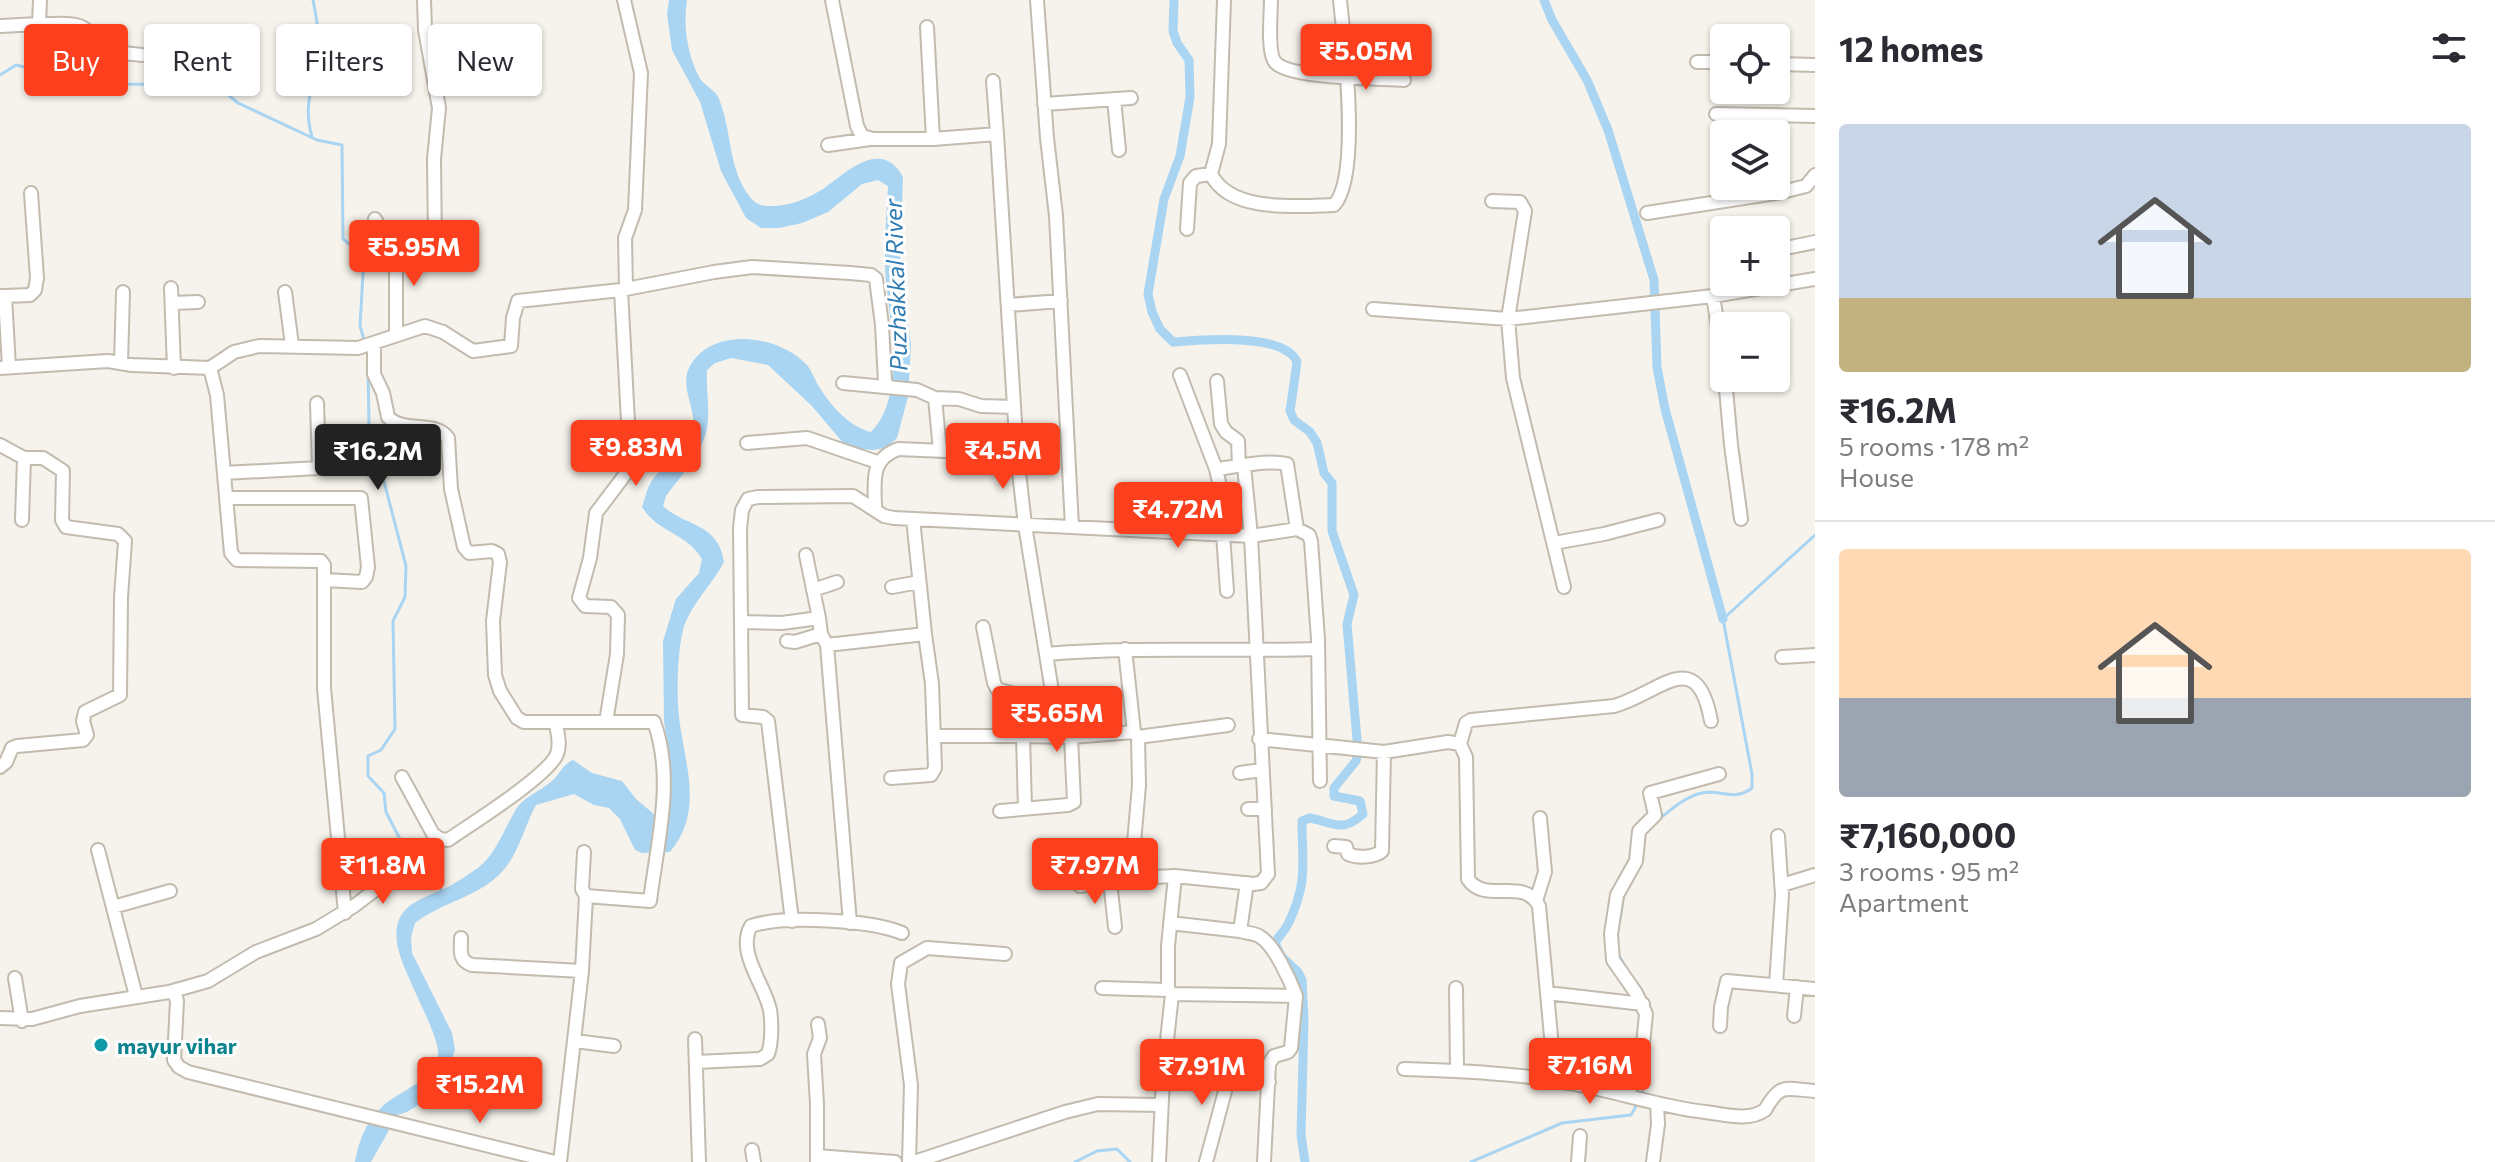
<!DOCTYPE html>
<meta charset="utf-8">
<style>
:root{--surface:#fff;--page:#f7f7f7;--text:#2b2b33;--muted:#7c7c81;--line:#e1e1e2;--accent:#fc3f1d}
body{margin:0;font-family:Commissioner,sans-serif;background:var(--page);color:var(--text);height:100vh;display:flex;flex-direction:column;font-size:30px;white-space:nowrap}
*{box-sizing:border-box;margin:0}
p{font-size:26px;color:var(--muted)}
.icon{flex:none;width:44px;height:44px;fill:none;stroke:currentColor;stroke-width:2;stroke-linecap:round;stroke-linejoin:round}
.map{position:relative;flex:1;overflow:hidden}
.drawer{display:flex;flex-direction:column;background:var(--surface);width:680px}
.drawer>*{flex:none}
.guide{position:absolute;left:24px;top:24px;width:760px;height:72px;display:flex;gap:16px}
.buttons{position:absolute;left:1710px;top:24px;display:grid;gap:16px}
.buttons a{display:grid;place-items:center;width:80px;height:80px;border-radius:8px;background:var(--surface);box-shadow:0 2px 6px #0004;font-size:40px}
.price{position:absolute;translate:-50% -68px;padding:0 18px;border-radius:8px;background:var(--accent);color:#fff;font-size:26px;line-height:52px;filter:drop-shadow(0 2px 4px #0008)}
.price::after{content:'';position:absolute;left:50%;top:48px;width:24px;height:18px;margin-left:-12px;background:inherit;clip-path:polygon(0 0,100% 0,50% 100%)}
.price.selected{background:#222;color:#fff}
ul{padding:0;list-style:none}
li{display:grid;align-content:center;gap:16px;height:424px;padding:0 24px}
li+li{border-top:2px solid var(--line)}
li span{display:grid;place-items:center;height:248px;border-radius:8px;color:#555}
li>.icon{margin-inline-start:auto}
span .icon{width:144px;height:144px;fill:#fffc;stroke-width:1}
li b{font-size:34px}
h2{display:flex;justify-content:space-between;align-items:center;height:96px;padding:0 24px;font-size:34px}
.pill{padding:0 28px;border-radius:8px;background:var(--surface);box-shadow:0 2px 6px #0004;font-size:28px;line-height:72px}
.pill.selected{background:var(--accent);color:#fff}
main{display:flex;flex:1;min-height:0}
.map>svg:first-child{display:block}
.water{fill:#a9d4f2}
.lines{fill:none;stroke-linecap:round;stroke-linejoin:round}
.stream{stroke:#a9d4f2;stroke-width:3}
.canal{stroke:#a9d4f2;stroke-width:9}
.minor-casing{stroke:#c2bbae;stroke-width:16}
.minor{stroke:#fff;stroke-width:12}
.culture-dot{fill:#0f9aa8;stroke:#fff;stroke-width:3}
.labels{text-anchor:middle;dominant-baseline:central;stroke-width:6;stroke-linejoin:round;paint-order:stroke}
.culture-label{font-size:22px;font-weight:bold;fill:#0d838f;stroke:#fff;text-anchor:start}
.water-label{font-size:24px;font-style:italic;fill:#2e7ab2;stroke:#fff}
</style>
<main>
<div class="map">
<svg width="1815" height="1162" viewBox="0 0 1815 1162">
<rect width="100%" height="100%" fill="#f6f3ec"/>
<path class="water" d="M669 0H687C683 26 687 53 699 77 704 86 716 90 719 99 732 130 728 170 750 197 756 205 763 206 771 206 790 206 807 199 823 189 846 173 881 137 903 177L900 262 911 345 908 397 897 438 886 448 873 450 860 449 844 444 812 406 768 365 731 358 715 363 707 370C706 387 709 404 708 420 706 450 683 473 666 496L663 506C685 527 718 522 724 562 712 585 690 605 683 630 678 650 677 683 678 704 680 755 708 807 670 852L642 853 635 850 620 819 609 808 594 805 574 794 536 805C525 825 520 849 506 867 484 896 443 901 415 923L411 937 412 953 452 1033 455 1050 442 1090 407 1112 394 1116 388 1132 371 1162H355C359 1140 367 1119 385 1104 401 1091 434 1079 438 1057 442 1037 401 972 397 943 392 905 420 900 448 887 459 881 469 874 479 867 496 853 504 830 515 811 524 795 545 790 556 777 563 769 563 765 573 760L592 773 622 781 636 799 655 815 667 814 671 791V765L664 721 663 641 676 599 699 573 702 559C688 534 657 532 642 507 645 500 646 491 650 484 660 465 685 455 692 433 699 413 679 388 689 368 710 326 777 334 806 364 811 369 814 378 818 385 830 405 848 426 871 432 909 393 887 315 885 266 884 239 887 213 888 186L878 180 862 184 828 212 802 223 779 228H761L746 218 721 171 700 102 672 50 667 14Z"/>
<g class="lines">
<path class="stream" d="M0 75 16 65 58 75 92 72 126 84 175 85 225 92 238 103 317 140 342 145 343 239 364 256 360 326 364 340
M312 137C302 102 315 84 318 50 320 34 316 16 313 0
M368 367 369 424 406 566 405 597 393 621 395 729 381 750 368 756V776L384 793 386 812 416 870 438 883 442 892
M1657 821C1669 811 1686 796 1702 793 1721 789 1734 802 1752 788V774L1723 619 1815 535
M1642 858 1644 842
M1617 937 1624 894
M1617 952 1627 970
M1642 1095 1644 1074
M1075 1162 1097 1151 1117 1149 1130 1162
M1471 1162 1562 1123 1631 1115 1639 1101"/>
<path class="canal" d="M1174 0 1173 31 1177 43 1189 60 1190 97 1180 156 1164 199 1148 294 1152 312 1160 329 1173 342C1200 340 1284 332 1297 362L1290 411 1294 420 1310 432 1317 443 1324 473 1332 483V531L1354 595 1347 624 1358 751 1356 761 1334 788V796L1360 801 1363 814C1342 833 1335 823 1310 818L1302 821C1302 863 1308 882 1289 922 1286 930 1279 935 1275 943L1281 956 1298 972 1302 980 1304 1020 1301 1135 1305 1162
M1544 0 1552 20 1587 80 1608 130 1654 280 1657 367 1665 409 1723 619"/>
<defs>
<path id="minor" d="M40 0 39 24C66 25 87 17 96 47L103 51 142 55
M624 0 641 73 635 210 625 238 626 289
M832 0 857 126 862 136 873 139H933
M1037 0 1047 138 1056 216 1072 527
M1271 0C1271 14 1267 52 1275 62 1288 79 1380 78 1404 80
M0 26 39 24
M927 27 933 139 997 134 1017 454 1025 525 1051 685
M1697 62H1724
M1776 64 1815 65
M993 81 997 134
M1114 99 1119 150
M1044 104 1131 98
M1716 114 1815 116
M828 145 870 139
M1211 174C1230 213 1296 206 1334 205 1361 177 1344 39 1340 0
M1492 201 1520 202 1525 211 1508 319 1513 378 1564 587
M1647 213 1782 192 1806 186 1815 175
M375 219 396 255
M1187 229 1190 183 1196 176 1211 174 1219 144 1224 0
M1776 250 1815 242
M171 288 174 368
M285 292 292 345
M0 296H5L9 367
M5 296 30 295 35 290 37 278 31 193
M1713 296 1724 364
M172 303 198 302
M1008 305 1061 301
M1373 309 1508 319 1713 296 1815 279
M396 334V255L426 254 433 250 435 241 434 159 439 108 425 30 424 0
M374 344V374L383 393 388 417C404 434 436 420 448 438L451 489 464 547 469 553 492 551 498 554 500 562 493 621 495 675 500 691 517 718 524 722H654C675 779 657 843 650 901L586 896 582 971 560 1162
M121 363 123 292
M0 368 108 361 132 365 210 368 234 352 259 346 358 348 425 326 443 332 473 351 511 346 513 318 518 301 621 290 714 272 752 267 850 273 871 275 876 279 882 325 885 382 889 387
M210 368 217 395 231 553 237 560 321 561 324 565V688L345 913
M1180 375 1216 469 1231 535
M1725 378 1731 445 1741 519
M1217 381 1221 424 1226 432 1238 441 1239 466
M843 383 917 390 935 398 959 399 981 406 1014 407
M935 398 940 451
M747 443 807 438 877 462
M0 445 24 458H43L63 471 62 520 66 527 118 534 125 541 121 597 120 695 85 712 83 721 87 735 83 740 17 746 12 748 6 762 0 767
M319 468 345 467 346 452
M1216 469C1238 467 1266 459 1287 464L1297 529 1251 536 1244 466
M224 473 319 468 317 403
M226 498H361L368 567 366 577 362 582 325 580
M875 509C875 482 869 460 898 449L1017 454
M913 519 925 634
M22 520 24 458
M1297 529 1309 535 1311 541 1318 639 1320 781
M1223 534 1227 591
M1554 543 1604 534 1658 520
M806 555 819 618
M892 587 919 582
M813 590 837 582
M741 622 782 623 819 618 821 634 827 645 925 634 932 684 935 768 931 775 891 778
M787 641 795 642 821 634
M827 645 850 923
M1125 649 1134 732
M1046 654C1137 646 1227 652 1318 649
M1782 657 1815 655
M606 722 617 654 618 615 611 607 585 606 579 598 590 558 596 513 627 472 630 459 621 290
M935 736H1023L1021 701C1016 691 1006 693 997 689L994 683 983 627
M1138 737 1139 785 1131 878 1175 876 1168 946V990
M1259 739 1384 752 1448 742 1460 744 1466 757 1468 879C1485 905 1524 876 1539 906L1555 1080
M1460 744 1466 723 1471 720 1614 706C1659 694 1697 643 1711 721
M1240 773 1262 770
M402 777 433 834 440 839 448 840C471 824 548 776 557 754 561 743 557 733 556 723
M1025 809 1023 736 1071 737 1134 732 1138 737 1228 725
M1248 809H1265
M1000 811 1068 805 1074 802 1071 737
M1334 846 1346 847 1348 854C1357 858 1374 858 1382 851L1384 752
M98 850 136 996
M584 852 582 889 586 896
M1110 881 1115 927
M1247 883 1240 931C1246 933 1254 933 1259 936 1274 944 1290 980 1296 996
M1782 885 1815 875
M1080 886 1131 878
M1536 901 1545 872 1540 818
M113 907 170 891
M792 921 768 721 763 717 742 715 740 528 742 510 748 499 758 497 853 496 884 516 894 518 1251 536 1268 874 1261 883 1253 884 1175 876
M1170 923 1240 931
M461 938C461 951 458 960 472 965L582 971
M15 978 22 1021
M1776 985 1782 895 1778 836
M1102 988 1168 990 1172 994 1163 1078 1159 1162
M1456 988 1457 1070
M169 992 175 994 177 1001 174 1060 179 1067 188 1072 555 1162
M1547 993 1643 1004
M1172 994 1296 996 1291 1048 1288 1052 1274 1056 1269 1064 1264 1162
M1794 1016 1797 987
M0 1018 32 1019 80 1006 169 992 208 981 256 952 316 929 354 906 400 871
M1720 1026 1721 1007 1727 981 1815 989
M695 1039 699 1162
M575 1041 614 1046
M696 1062 760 1059 768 1054C772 1042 772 1023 770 1010 765 985 736 952 751 926 783 915 871 920 902 933
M1404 1069C1461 1071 1519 1073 1574 1084 1619 1092 1661 1107 1705 1112 1724 1114 1748 1122 1765 1110 1781 1082 1785 1089 1815 1091
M1163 1078 1228 1080 1206 1162
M1228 1080 1269 1082
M1626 1095 1637 1078 1641 1064 1646 1014 1636 993 1613 960 1611 934 1617 895 1636 861 1639 831 1655 815 1650 793 1719 774
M752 1150 754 1162
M817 1156 895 1162
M817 1162V1104L814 1054 820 1038 818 1024
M909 1162 911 1085 898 984 901 963 927 948 1005 954
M914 1162 1065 1112 1098 1104 1161 1105
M1578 1162 1580 1136
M1653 1162 1658 1124 1657 1104"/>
</defs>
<use href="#minor" class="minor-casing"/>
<use href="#minor" class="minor"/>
</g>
<circle class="culture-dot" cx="101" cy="1045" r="8"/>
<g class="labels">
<g class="culture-label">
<text x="117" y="1045">mayur vihar</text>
</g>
<g class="water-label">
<text transform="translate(895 285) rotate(-92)">Puzhakkal River</text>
</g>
</g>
</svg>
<div class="buttons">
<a><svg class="icon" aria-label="locate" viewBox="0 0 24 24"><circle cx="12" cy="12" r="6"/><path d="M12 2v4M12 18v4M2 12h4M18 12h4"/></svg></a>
<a><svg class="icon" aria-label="layers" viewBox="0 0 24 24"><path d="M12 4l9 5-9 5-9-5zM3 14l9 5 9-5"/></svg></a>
<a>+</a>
<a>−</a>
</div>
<b class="price" style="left:1366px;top:92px">₹5.05M</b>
<b class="price" style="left:414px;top:288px">₹5.95M</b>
<b class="price" style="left:636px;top:488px">₹9.83M</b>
<b class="price" style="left:1003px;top:491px">₹4.5M</b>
<b class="price selected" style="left:378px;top:492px">₹16.2M</b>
<b class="price" style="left:1178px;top:550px">₹4.72M</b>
<b class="price" style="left:1057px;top:754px">₹5.65M</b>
<b class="price" style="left:383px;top:906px">₹11.8M</b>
<b class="price" style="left:1095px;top:906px">₹7.97M</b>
<b class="price" style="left:1590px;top:1106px">₹7.16M</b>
<b class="price" style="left:1202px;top:1107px">₹7.91M</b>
<b class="price" style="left:480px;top:1125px">₹15.2M</b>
<div class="guide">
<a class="pill selected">Buy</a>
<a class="pill">Rent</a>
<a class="pill">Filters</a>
<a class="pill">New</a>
</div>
</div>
<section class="drawer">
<h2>12 homes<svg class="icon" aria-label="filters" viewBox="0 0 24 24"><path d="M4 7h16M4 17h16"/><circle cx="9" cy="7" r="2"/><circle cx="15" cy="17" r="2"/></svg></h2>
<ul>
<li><span style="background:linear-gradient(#c9d6e8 70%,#c2b280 0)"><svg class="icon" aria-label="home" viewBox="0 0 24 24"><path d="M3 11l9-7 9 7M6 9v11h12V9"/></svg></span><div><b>₹16.2M</b><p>5 rooms · 178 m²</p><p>House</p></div></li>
<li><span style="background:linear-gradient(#ffd9b3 60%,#9aa5b1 0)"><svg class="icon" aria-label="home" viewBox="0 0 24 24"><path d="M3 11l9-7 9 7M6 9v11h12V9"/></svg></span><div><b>₹7,160,000</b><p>3 rooms · 95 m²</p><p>Apartment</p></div></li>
</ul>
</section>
</main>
